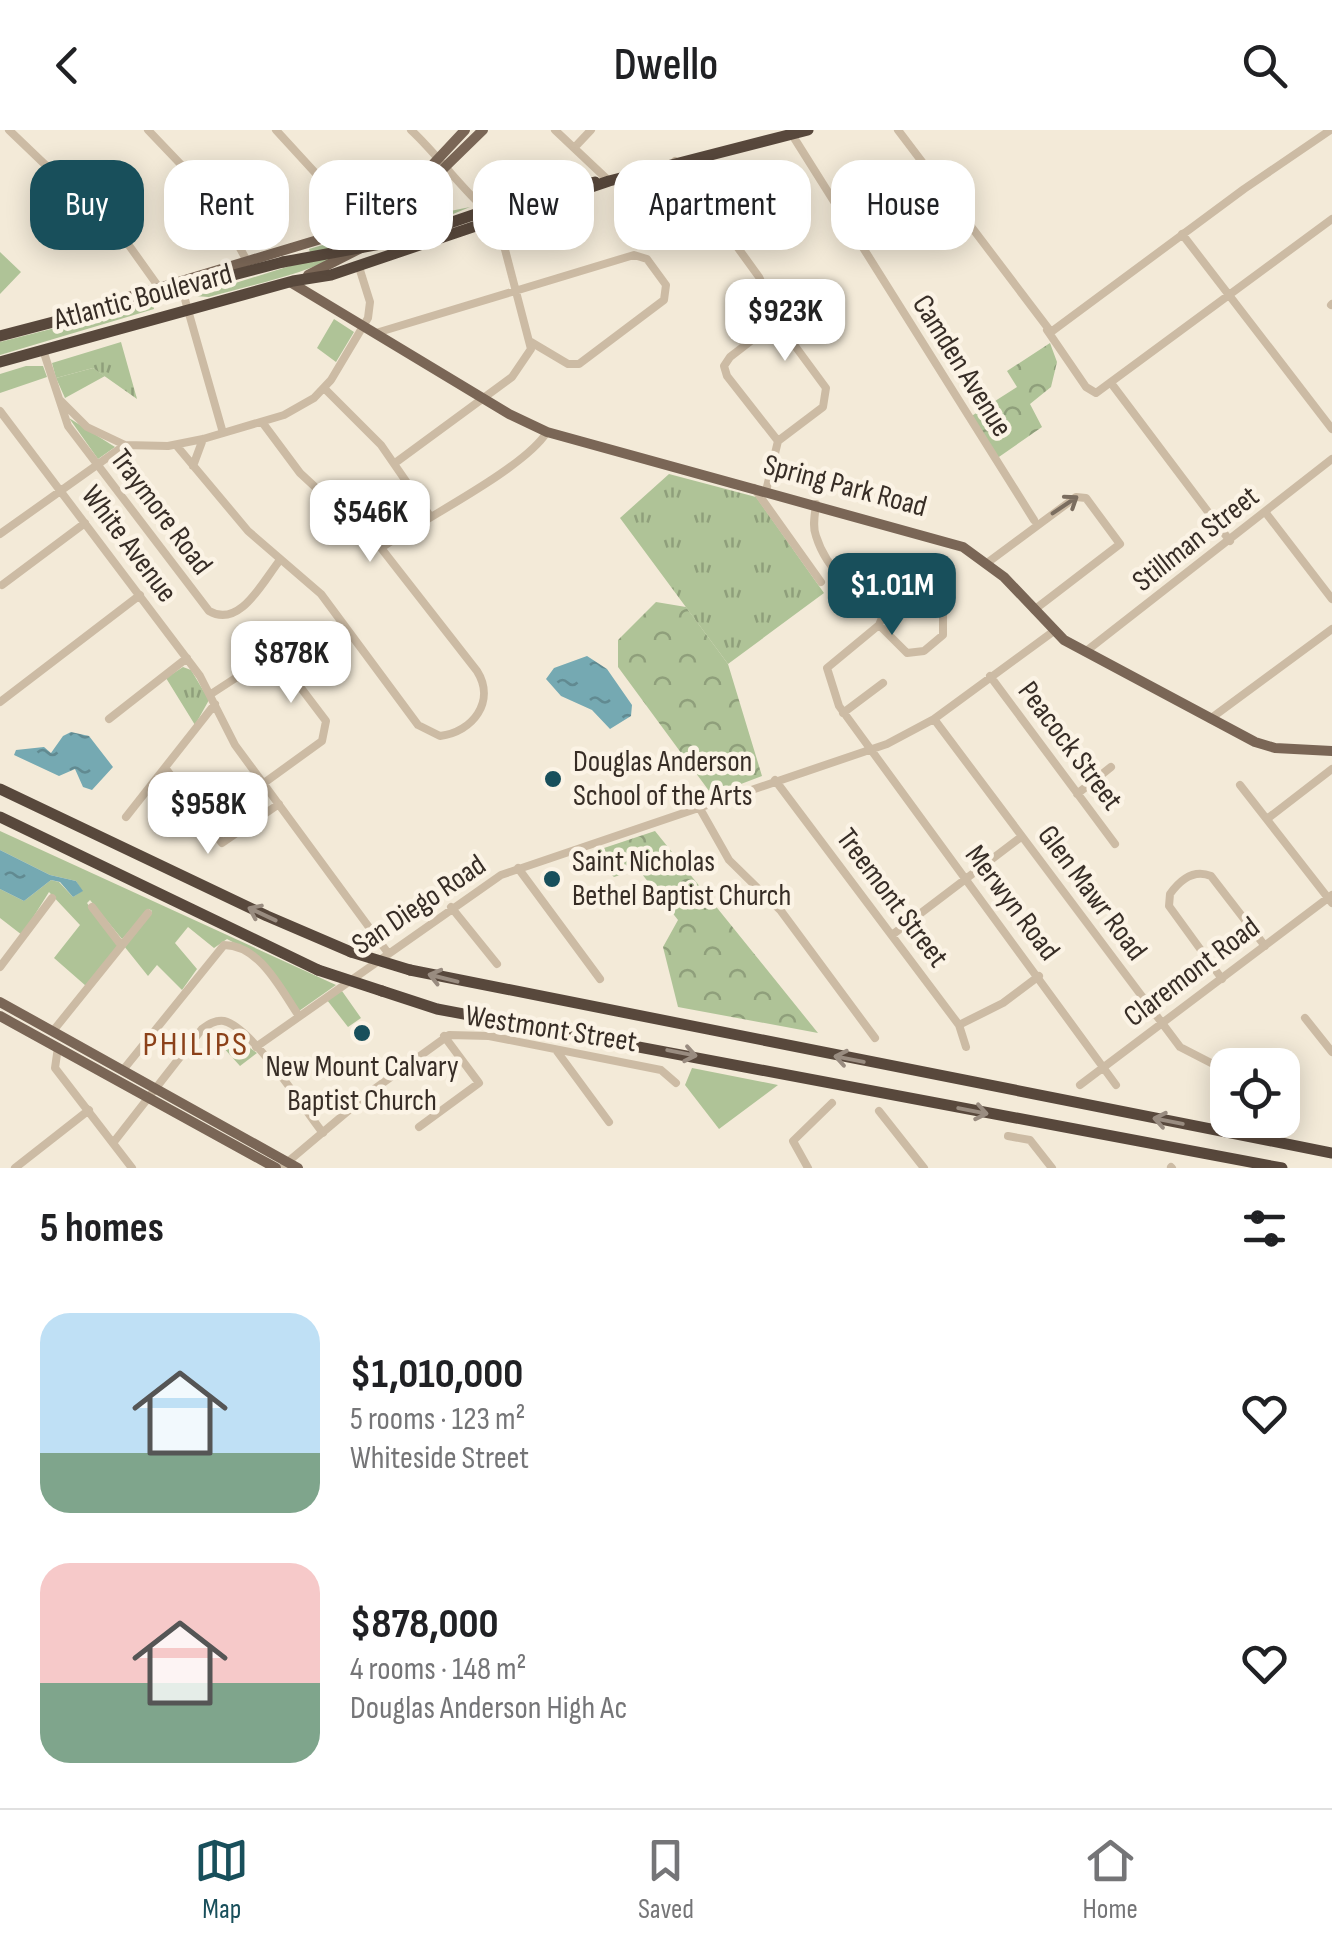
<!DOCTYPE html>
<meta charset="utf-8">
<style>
:root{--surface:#fff;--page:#f2f2f2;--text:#202124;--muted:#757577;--line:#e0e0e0;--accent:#184f5b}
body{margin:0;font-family:"Sofia Sans Condensed",sans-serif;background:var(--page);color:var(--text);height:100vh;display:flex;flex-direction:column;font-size:38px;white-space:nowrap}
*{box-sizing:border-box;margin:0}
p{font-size:32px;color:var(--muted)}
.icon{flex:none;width:55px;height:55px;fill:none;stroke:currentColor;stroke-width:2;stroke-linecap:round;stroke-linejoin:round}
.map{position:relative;height:1038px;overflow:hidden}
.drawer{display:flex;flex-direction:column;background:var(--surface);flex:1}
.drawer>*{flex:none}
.banner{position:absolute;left:30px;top:30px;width:1272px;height:90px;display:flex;gap:20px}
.tools{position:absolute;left:1210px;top:918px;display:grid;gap:20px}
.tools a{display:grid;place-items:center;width:90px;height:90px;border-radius:20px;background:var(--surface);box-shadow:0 5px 25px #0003;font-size:50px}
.price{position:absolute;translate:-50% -85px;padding:0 22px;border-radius:20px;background:#fff;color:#222;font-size:32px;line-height:65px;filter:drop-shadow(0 2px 5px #0008)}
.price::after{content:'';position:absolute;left:50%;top:60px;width:30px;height:22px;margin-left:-15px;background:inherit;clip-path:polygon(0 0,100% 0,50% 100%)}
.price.selected{background:var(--accent);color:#fff}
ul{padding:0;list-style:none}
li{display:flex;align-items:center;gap:30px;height:250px;padding:0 40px}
li span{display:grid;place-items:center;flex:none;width:280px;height:200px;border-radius:30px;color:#555}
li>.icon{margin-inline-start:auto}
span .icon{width:120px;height:120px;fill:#fffc;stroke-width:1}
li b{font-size:42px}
h2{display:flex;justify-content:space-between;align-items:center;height:120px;padding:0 40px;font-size:42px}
.pill{padding:0 35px;border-radius:30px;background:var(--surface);box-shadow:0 5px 25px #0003;font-size:35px;line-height:90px}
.pill.selected{background:var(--accent);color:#fff}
header{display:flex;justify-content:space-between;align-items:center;height:130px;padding:0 40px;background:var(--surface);font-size:45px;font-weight:600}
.dock{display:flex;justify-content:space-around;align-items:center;height:140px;border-top:2px solid var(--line);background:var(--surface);font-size:28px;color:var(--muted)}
.dock a{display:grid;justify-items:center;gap:5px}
.dock .selected{color:var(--accent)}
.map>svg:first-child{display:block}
.green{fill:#afc397}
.forest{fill:url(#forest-crowns)}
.park{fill:url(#park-tufts)}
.water{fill:url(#water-ripples)}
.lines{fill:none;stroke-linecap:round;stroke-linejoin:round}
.minor{stroke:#ccbba4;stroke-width:8}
.major{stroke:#7a6656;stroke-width:10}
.highway{stroke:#58483c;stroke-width:11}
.highway-bridge{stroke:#58483c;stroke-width:11}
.oneway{stroke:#7a6d5f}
.oneway2{stroke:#998c80}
.poi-dot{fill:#184f5b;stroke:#fbf3e5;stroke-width:4}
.labels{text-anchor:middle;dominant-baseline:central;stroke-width:9;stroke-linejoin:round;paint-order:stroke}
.street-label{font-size:30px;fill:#372d26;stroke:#fbf3e5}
.poi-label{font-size:30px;fill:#372d26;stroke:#fbf3e5;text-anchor:start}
.quarter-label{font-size:35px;letter-spacing:2.5px;fill:#8c4119;stroke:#fbf3e5}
</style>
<header><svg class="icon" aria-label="back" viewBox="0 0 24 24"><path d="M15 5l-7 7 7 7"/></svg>Dwello<svg class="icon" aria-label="search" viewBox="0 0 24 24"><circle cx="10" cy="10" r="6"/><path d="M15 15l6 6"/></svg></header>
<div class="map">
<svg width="1332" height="1038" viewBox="0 0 1332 1038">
<defs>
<pattern id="forest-crowns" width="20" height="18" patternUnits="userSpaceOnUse" patternTransform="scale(2.5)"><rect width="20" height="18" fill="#afc397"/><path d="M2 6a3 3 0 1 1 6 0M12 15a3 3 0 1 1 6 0" fill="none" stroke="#8f9f7b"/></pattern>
<pattern id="park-tufts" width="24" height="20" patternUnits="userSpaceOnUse" patternTransform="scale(2.5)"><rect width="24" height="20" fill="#afc397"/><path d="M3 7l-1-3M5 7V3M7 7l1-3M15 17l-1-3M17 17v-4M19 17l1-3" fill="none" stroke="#8f9f7b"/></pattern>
<pattern id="water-ripples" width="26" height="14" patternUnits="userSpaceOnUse" patternTransform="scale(2.5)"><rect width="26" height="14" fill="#75a9b2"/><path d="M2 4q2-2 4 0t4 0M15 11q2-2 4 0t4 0" fill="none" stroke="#618a91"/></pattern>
</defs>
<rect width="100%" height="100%" fill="#f3ead8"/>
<path class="green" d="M470 77 412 101 380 108 410 83 416 88Z
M367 102 370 106C324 142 264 151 209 167L194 166 312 129 309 119Z
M0 122 21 142 0 164Z
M153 173 154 179 0 225V212Z
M334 189 354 202 336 232 317 218Z
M26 236H43L47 247 0 263V244Z
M93 238 105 246 65 268 56 248Z
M69 288 115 317 98 329Z
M0 701 336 855 299 881 257 825 227 809 214 818 188 797 175 813 197 839 182 860 157 835 148 846 124 816 152 781 149 779 122 809 90 770 87 773 118 815 86 856 54 828 80 795 49 762 22 805 0 788V759L24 771 51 750 59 752 73 767 82 761 76 751 50 745 0 720Z
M342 861 361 888 348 897 327 870Z
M223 899 257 923 240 936 212 905Z
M692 938 778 955 719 999 685 955Z"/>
<path class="forest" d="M1050 213 1057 232 1051 257 1030 274 1042 297 996 329 970 287 1017 257 1007 241Z
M656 472 686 477 728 534 762 646 712 665 618 537V510Z
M655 701 818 903 678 877 663 817 678 790 638 739 614 747 603 737 598 720Z"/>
<path class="park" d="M121 212 137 269 93 238 56 248 52 233Z
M669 344 756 367 824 463 728 534 620 388Z
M183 537 191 540 209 570 195 595 166 548Z"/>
<path class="water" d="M587 526 607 539 632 575 631 586 610 599 592 580 561 566 546 549 554 538Z
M71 602 89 606 113 637 92 660 83 657 75 639 59 646 14 625 16 620 44 617 51 623 63 606Z
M0 720 50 745 76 751 83 761 73 767 60 752 51 750 24 771 0 759Z"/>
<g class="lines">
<path class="minor" d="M9 0 128 114 158 156
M148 0 212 67 247 131
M276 0 364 96
M411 0C438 25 458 55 486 80
M555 0 609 51
M898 0 1051 202 1244 59 1329 1
M791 3 1034 390
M574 18 591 0
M675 31 759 147 784 201 826 258 823 277 778 311
M1182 104 1332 299
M182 159 223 303
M1331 175 1332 174
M778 190 730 227 724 236 727 246 778 311
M1047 200 1086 257 1096 263 1332 89
M376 203 634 125 647 129 666 155 664 170 579 234H568L531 212
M43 220 68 296 209 481C240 499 263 451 280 430
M1111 253 1230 411
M325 259 381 315 430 386
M60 270 87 297 125 315
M0 281 200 546 235 615 388 823
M176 315 248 401 321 464 418 595 440 606C473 602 496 571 477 541L381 418 300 343 262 292
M395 333 512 247 531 219 497 89
M193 336 203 309
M754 358 821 452
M766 361 778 311
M816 374C815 385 812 396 816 406 826 438 856 469 889 471L879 495 827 538 839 576 1116 955
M1266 383 1332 469
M0 404 125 315 168 316 203 309 284 285 314 268 331 250 368 188 370 172 359 137
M381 418C421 390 524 339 547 302
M987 433 1076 367 1086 368 1120 414 1034 480
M2 455 85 393
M879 495 907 523 924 521 943 505V482C926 460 913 463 889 471
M1085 522 1332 329
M990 546 1115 714
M211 564 271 525 279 529 326 591 322 611 264 653
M0 572 140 465
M843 583 883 553
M109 589 187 528
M934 589 1180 917 1215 935 1228 950
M1210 589 1332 499
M166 639 222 713 279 674
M775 650 959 895 966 917
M1240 655 1332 773
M1077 664 1111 637
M699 677 729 730 781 781 875 908
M126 687 215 574
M1267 689 1332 639
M518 738 600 849
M92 777 121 815
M451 777 497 834
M892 805 1021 707
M0 837 52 768
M1222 849 1169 776 1170 764C1180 750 1194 739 1211 746L1265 816
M1305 888 1332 922
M959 895 1003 873 1039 846
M53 901 148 783
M58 917 55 938 132 1038
M256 917 501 745 887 614 934 589 1054 501
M556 920 609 992
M123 940 224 815C260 815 281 860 299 886
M1080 955 1332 765
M879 981 924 1038
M419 997 479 953 444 906
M1008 1006 1030 1010 1052 1038
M113 1013 202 899C209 894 215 890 224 891 253 898 303 978 323 1003
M284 1035 373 960 449 905 489 906 661 940 676 953
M1171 1037 1172 1038
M15 1038 89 980
M808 1038 793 1011 832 973"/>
<path class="major" d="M308 145 363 117 483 0
M290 152 509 284 547 302 963 417 1004 447 1064 510 1255 612 1275 618 1332 621
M102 175 364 96 394 76 465 0
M0 872 298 1038
M0 886 276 1038"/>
<path class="highway" d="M397 111 505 74 595 52
M0 206 283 132
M0 232 293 151 331 145 609 51 808 0
M0 659 267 786 351 822
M0 687 318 840
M410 840 1332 1023
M382 861 437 879 1282 1038"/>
<path class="highway-bridge" d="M283 132 397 111
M351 822 410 840
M318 840 382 861"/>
</g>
<defs><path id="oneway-shaft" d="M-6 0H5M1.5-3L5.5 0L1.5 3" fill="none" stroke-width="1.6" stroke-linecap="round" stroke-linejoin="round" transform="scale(2.5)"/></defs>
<use class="oneway" href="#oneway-shaft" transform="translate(1065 375) rotate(-34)"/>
<g class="oneway2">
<use href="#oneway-shaft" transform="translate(262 784) rotate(-155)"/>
<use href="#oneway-shaft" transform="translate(443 848) rotate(-166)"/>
<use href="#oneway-shaft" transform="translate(682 923) rotate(11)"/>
<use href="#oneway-shaft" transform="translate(849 929) rotate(-169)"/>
<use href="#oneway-shaft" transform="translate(973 981) rotate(11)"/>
<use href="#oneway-shaft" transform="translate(1168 991) rotate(-169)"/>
</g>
<g class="poi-dot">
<circle cx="553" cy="649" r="10"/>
<circle cx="552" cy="749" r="10"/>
<circle cx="362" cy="903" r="10"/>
</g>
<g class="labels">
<g class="street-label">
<text transform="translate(143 167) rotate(-15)">Atlantic Boulevard</text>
<text transform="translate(962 236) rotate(58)">Camden Avenue</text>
<text transform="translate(845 356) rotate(15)">Spring Park Road</text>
<text transform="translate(161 382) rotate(53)">Traymore Road</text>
<text transform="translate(1196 409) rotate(-38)">Stillman Street</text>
<text transform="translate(129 414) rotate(53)">White Avenue</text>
<text transform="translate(1070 616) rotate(53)">Peacock Street</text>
<text transform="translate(1092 763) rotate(53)">Glen Mawr Road</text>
<text transform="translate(892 768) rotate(53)">Treemont Street</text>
<text transform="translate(1012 773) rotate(53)">Merwyn Road</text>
<text transform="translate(419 775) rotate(-34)">San Diego Road</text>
<text transform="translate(1192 842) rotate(-37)">Claremont Road</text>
<text transform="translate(551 899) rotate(9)">Westmont Street</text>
</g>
<g class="poi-label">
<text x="573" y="632">Douglas Anderson<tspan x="573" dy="34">School of the Arts</tspan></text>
<text x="572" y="732">Saint Nicholas<tspan x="572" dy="34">Bethel Baptist Church</tspan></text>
<text x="362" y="937" text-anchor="middle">New Mount Calvary<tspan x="362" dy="34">Baptist Church</tspan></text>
</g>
<g class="quarter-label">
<text x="196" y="914">PHILIPS</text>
</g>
</g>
</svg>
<div class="tools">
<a><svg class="icon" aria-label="locate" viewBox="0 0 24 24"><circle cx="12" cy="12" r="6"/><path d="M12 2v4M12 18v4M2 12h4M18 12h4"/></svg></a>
</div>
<b class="price" style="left:785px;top:234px">$923K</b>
<b class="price" style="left:370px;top:435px">$546K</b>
<b class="price selected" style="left:892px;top:508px">$1.01M</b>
<b class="price" style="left:291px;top:576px">$878K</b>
<b class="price" style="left:208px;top:727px">$958K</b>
<div class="banner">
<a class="pill selected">Buy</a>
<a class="pill">Rent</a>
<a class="pill">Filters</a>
<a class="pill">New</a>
<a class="pill">Apartment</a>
<a class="pill">House</a>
</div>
</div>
<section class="drawer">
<h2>5 homes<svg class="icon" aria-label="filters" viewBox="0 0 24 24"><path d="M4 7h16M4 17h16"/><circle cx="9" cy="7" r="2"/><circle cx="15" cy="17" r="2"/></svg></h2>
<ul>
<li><span style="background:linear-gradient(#bfe0f5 70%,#7fa58c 0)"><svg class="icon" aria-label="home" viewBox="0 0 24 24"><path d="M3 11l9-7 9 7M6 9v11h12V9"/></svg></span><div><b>$1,010,000</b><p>5 rooms · 123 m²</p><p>Whiteside Street</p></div><svg class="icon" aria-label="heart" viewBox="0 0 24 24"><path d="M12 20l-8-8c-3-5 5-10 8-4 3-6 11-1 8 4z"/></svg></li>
<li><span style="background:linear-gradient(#f6c9c9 60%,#7fa58c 0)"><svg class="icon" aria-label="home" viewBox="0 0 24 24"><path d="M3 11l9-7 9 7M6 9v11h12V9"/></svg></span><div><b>$878,000</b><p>4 rooms · 148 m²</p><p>Douglas Anderson High Ac</p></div><svg class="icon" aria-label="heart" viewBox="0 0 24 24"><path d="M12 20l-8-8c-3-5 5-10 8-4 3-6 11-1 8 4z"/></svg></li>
</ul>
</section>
<nav class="dock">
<a class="selected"><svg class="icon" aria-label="map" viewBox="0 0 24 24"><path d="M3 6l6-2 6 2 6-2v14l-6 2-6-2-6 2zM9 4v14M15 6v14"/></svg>Map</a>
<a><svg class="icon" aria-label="saved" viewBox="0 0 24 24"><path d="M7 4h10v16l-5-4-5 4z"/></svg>Saved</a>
<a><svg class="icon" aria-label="home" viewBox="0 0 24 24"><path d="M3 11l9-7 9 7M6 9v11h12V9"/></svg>Home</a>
</nav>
